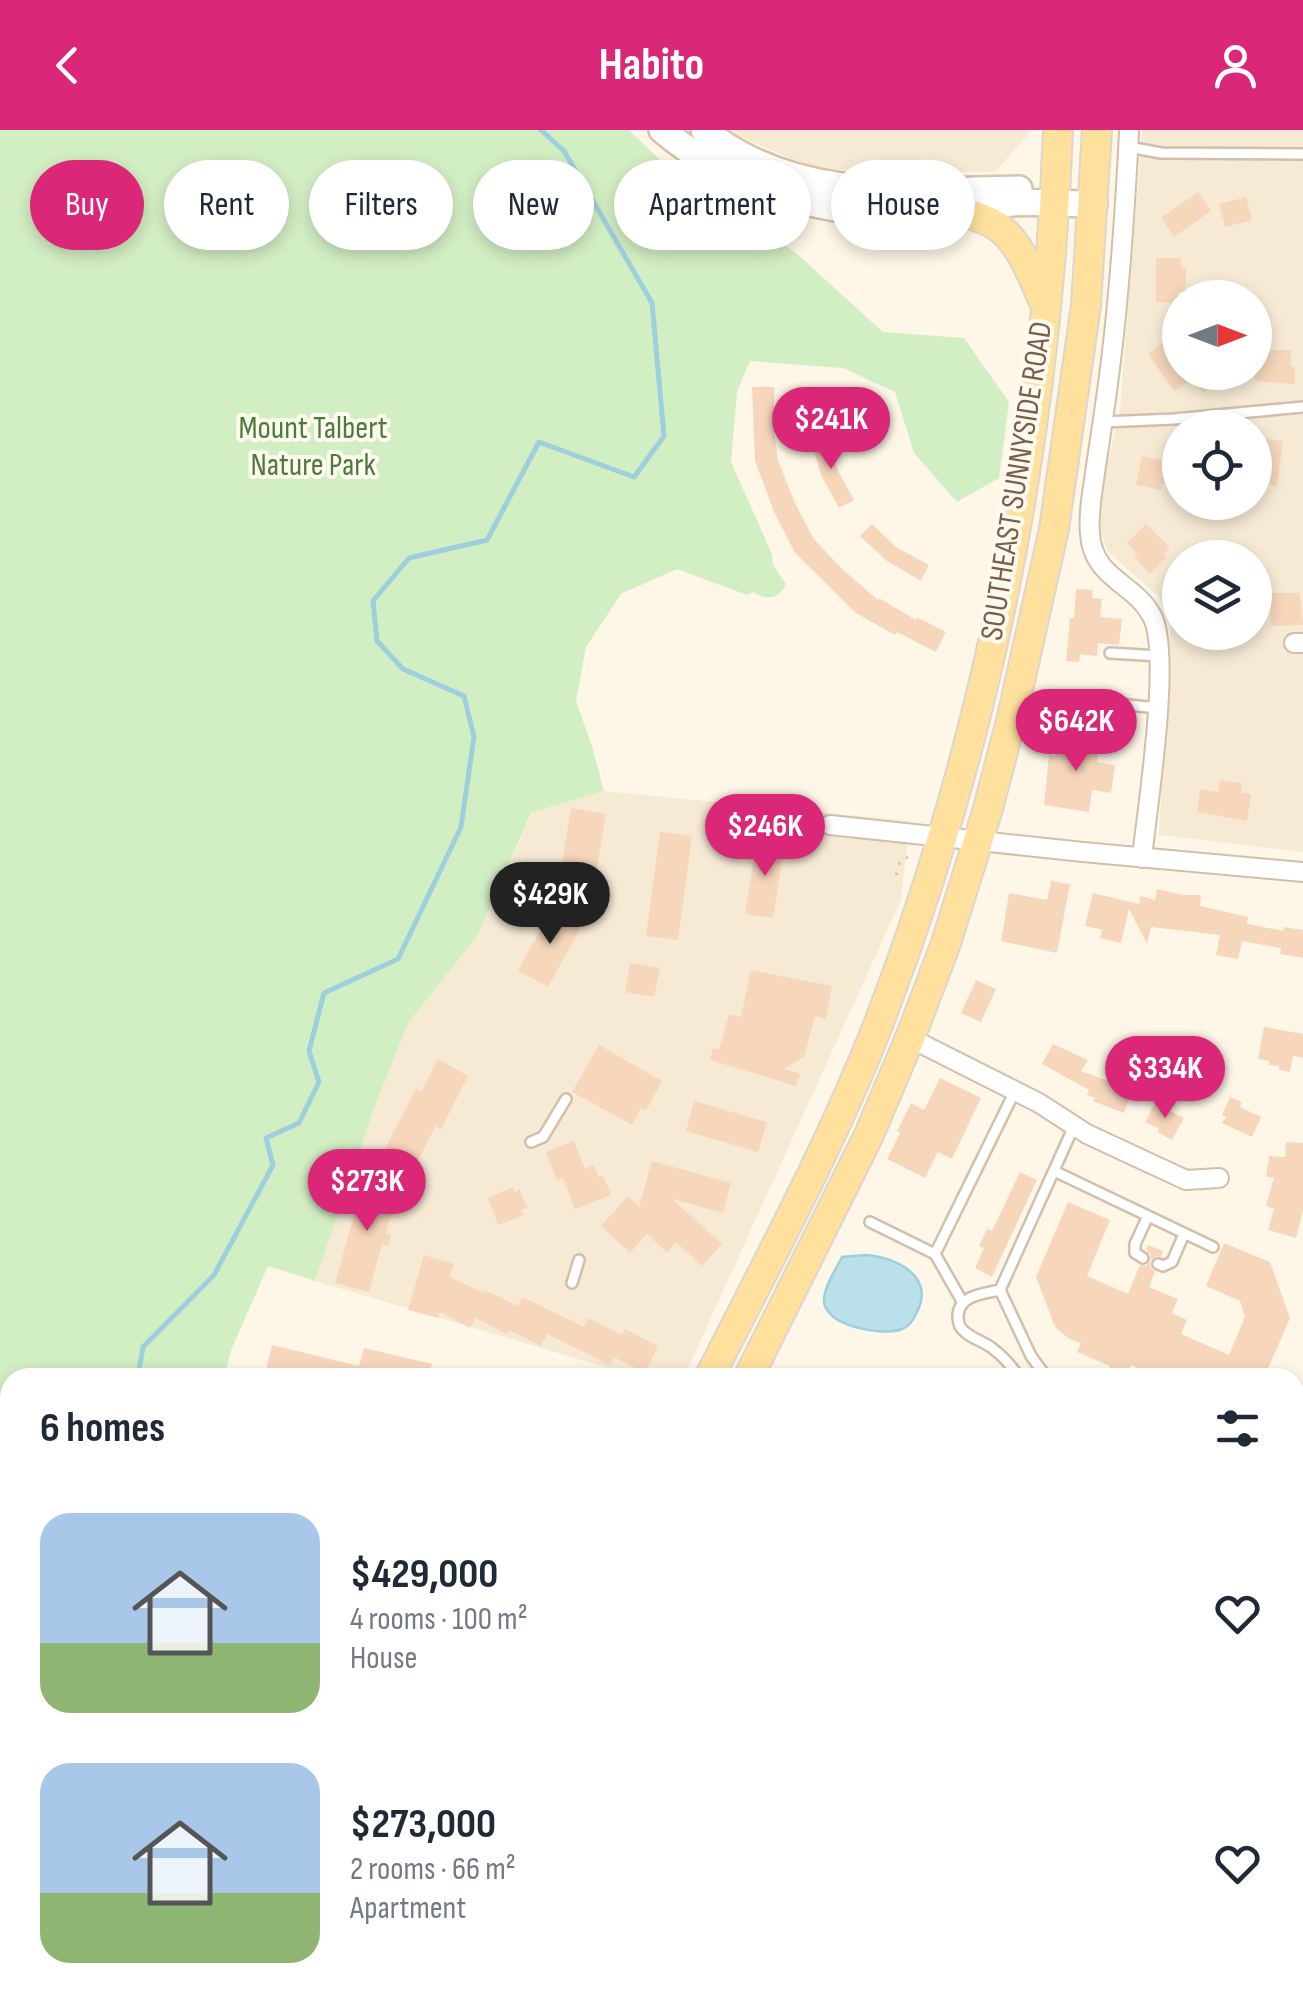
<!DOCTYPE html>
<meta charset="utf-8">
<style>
:root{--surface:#fff;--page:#f6f6f7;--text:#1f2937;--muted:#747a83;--accent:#db2777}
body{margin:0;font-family:"Sofia Sans Condensed",sans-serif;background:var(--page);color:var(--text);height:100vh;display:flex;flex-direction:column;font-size:38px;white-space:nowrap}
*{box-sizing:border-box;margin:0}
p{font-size:32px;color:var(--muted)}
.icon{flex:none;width:55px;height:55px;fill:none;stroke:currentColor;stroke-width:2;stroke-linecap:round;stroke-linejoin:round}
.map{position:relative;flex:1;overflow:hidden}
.details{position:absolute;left:0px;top:1238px;width:1305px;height:642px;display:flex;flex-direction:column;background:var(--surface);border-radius:30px 30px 0 0;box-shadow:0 5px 15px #0003}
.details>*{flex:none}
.hud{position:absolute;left:30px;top:30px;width:1245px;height:90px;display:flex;gap:20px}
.needle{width:65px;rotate:90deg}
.controls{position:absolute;left:1162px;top:150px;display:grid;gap:20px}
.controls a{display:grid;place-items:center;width:110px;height:110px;border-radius:50%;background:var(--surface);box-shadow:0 5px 15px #0003;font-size:50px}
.price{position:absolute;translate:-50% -85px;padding:0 22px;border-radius:35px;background:var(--accent);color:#fff;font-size:32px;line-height:65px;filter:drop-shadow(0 2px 5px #0008)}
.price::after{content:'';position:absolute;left:50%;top:60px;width:30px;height:22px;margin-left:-15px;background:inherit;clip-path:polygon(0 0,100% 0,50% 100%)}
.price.on{background:#222;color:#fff}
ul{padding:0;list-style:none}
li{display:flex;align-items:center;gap:30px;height:250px;padding:0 40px}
li span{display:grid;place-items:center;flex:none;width:280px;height:200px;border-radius:30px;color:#555}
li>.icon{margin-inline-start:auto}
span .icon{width:120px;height:120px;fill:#fffc;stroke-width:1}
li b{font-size:42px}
h2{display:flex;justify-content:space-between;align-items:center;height:120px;padding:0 40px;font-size:42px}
.tag{padding:0 35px;border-radius:45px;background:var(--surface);box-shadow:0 5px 15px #0003;font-size:35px;line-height:90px}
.tag.on{background:var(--accent);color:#fff}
header{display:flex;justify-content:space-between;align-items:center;height:130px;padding:0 40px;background:var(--accent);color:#fff;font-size:45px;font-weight:700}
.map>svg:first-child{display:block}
.residential{fill:#f7ead5;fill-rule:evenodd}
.green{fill:#d2eec3}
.water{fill:#b9e0eb;stroke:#9ecfdd;stroke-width:2.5}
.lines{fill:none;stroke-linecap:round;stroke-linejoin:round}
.stream{stroke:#9ecfdd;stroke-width:5}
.building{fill:#f6d7bc}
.service-casing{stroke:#d2bfab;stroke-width:14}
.minor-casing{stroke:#d2bfab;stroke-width:22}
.secondary-casing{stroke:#d8c2aa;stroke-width:30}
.primary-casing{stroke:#ddd5cf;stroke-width:32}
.path{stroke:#dcbb9e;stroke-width:2.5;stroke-dasharray:2.5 8;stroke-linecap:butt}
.service{stroke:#fff;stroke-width:9}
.minor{stroke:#fff;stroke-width:18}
.secondary{stroke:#fff;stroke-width:25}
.primary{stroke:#ffe19d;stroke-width:28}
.labels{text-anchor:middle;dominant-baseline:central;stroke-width:8;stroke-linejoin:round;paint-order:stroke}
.park-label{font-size:32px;fill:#4b7c3c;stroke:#fffaef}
.street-label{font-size:32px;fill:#7b5e48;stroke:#fffaef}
</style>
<header><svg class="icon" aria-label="back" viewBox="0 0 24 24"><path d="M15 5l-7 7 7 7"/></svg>Habito<svg class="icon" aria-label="person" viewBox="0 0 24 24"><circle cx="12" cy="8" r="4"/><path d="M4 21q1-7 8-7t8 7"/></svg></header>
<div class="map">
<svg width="1303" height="1878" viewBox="0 0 1303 1878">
<rect width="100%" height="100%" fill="#fef7e7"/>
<path class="residential" d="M731 0H1032L995 42H918L814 39 737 5Z
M1142 0H1303V722L1159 705 1171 492 1158 466 1108 422 1100 400 1102 356 1120 280ZM1180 168H1255V242H1180ZM1180 298H1255V372H1180ZM1180 428H1255V502H1180Z
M604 661 910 691 901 770 684 1247H639L315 1151 375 976 408 893 478 805 532 683Z
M1303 1326V1672H1295V1338Z
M10 1509V1870H315L309 1878H0V1510Z
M444 1870H713V1878H437Z"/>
<path class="green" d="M0 0H629L663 33 683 48 796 123 883 202 964 208 1009 272 999 348 957 372 914 323 895 262 843 238 750 231 737 262 731 332 772 424 773 435 786 454C780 468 767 472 754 462L747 465 677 439 621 464 586 517 576 571 592 616 604 661 531 683 478 805 408 893 375 976 315 1151 268 1136 232 1218 224 1247 10 1248V1509L0 1510Z
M1295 1726H1303V1878H847L848 1870H1295Z"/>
<path class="water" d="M866 1125C897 1128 935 1146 917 1182 914 1189 910 1196 902 1199 883 1207 822 1196 824 1169 825 1155 836 1139 842 1127Z"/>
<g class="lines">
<path class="stream" d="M150 1248 139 1240 143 1217 214 1145 273 1035 266 1008 299 993 319 952 309 921 324 863 398 829 461 697 474 607 464 566 403 539 377 511 373 471 409 428 487 410 539 312 634 347 664 306 652 173 564 21 541 0
M0 1476 10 1478
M1295 1859 1303 1854
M718 1870 719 1878
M982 1870 1015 1878
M1281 1878 1284 1870"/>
</g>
<path class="building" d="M1198 62 1211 81 1174 107 1161 88Z
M1246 67 1252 90 1225 97 1219 74Z
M1162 128H1181V137H1186V162H1178L1177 173 1156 172V129Z
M1174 205 1180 214V242H1214L1220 251 1203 263 1193 248 1174 261 1148 224Z
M1255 220H1291V237H1295V254L1255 251Z
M752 257H774V301L778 330 794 371 813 408 842 439 878 470 879 468 916 490 917 487 946 502 936 522 897 502 895 505 856 483 795 423 774 382 755 331Z
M827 305 837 339 854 370 839 378 821 345 811 310Z
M1255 307 1283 311 1277 356 1255 353 1257 328H1255Z
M1142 326 1180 334V358L1162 354 1161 360 1136 355Z
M872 394 896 417 929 435 921 451 887 431 860 406Z
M1146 394 1170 417 1164 424 1167 427 1150 444 1134 427 1137 424 1127 413Z
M1076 459 1093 460 1092 468 1102 469 1100 487 1122 489 1119 515 1098 513 1097 526 1080 524 1079 532 1066 531 1070 488H1074Z
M1270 463H1300L1303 495 1271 496Z
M1058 605 1100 611 1097 632 1115 635 1111 663 1092 660 1089 682 1044 675 1049 625 1055 626Z
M1220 650 1242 653 1241 663 1251 664 1247 691 1197 682 1200 659 1218 662Z
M571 678 606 684 591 774 556 768Z
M660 702 692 706 678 810 646 806Z
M757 710 785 714 773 788 745 784Z
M1051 751 1070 754 1057 823 1001 811 1009 763 1047 770Z
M1157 759 1183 765H1201L1200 776 1248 787 1247 794 1283 801 1284 797 1303 800V828L1280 824 1281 818 1242 811 1238 829 1216 825 1220 805 1151 797 1147 814 1129 779 1121 813 1100 808 1102 800 1085 796 1093 763 1139 774 1140 766 1155 770Z
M553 777 583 793 548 857 518 841Z
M630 833 660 838 654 867 625 862Z
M751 840 832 856 826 889 815 886 804 927 784 939 800 944 796 956 710 930 713 918 719 920 729 884 741 887Z
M976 850 996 859 981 892 961 883Z
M1264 897 1303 904V928L1293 926 1290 942 1279 940V936L1269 935V931L1258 929Z
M1053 914 1088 930 1081 941 1132 960 1124 983 1093 971 1095 968 1087 965 1089 960 1042 934Z
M599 915 662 951 646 981 641 978 632 995 572 962Z
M438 929 468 946 441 999 436 996 411 1043 381 1026 416 959 421 962Z
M940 948 981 968 952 1029 938 1022 925 1048 887 1029 900 1003 897 1001 911 973 924 980Z
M1230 967 1242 972 1240 977 1261 987 1252 1007 1222 993 1226 987 1222 985Z
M694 971 767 992 758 1022 686 1001Z
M1155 973 1184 988 1172 1010 1157 1002 1159 999 1145 992Z
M574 1011 585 1039 594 1035 599 1047 603 1045 611 1065 575 1079 563 1048 557 1051 546 1022Z
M1286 1012 1303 1013V1080L1296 1108 1268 1100 1274 1079 1266 1076 1274 1047H1266L1269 1026 1285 1027Z
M652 1031 731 1053 723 1083 672 1069 722 1114 702 1136 676 1112 667 1123 647 1104 630 1123 601 1096 628 1066 639 1077Z
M1020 1042 1037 1050 992 1147 975 1138 984 1118 979 1116 987 1099 992 1101Z
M365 1046 399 1055 386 1103 391 1104 388 1116 382 1114 369 1162 335 1153Z
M513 1057 514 1062 520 1060 527 1078 521 1080 524 1085 498 1095 488 1068Z
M1068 1072 1110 1090 1087 1146 1128 1164 1140 1135 1146 1136 1150 1131 1151 1125 1146 1120 1148 1115 1163 1121 1161 1127 1156 1126 1151 1130 1150 1136 1155 1142 1149 1157 1178 1169 1172 1183 1187 1190 1181 1204 1229 1225 1245 1187 1240 1171 1206 1156 1224 1113 1270 1132 1290 1188 1264 1248H1161L1131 1235 1126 1248H1105L1110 1236 1077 1222 1081 1213 1068 1208 1055 1197 1036 1147Z
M424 1125 454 1134 450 1147 484 1163 485 1160 518 1176 523 1167 584 1197 588 1188 622 1205 625 1199 658 1216 645 1243 614 1227 610 1235 547 1204 541 1216 509 1200 507 1204 475 1188 470 1198 440 1182 438 1188 408 1180Z
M272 1215 359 1236 364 1218 432 1234 428 1248H264Z"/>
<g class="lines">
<defs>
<path id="service" d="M1129 17 1161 23 1303 24
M1103 292 1174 289 1303 277
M1110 523 1159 526
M1050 567 1158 578
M531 1012 543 1007 566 969
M1054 1041 1213 1117
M870 1092 935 1124 1015 961
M935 1124 963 1173
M1143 1128 1135 1123V1114L1148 1086
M1158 1134 1163 1136 1172 1132 1184 1104
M572 1153 579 1130
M1000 1160 1031 1226 1047 1248
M1019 1248C1012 1236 1004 1227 992 1218 984 1212 973 1209 965 1202 959 1197 959 1195 958 1188 957 1165 983 1164 1000 1160L1074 996
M209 1878 217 1870"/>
<path id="minor" d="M1129 3C1125 81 1120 160 1110 238 1106 271 1101 303 1096 336 1093 359 1088 381 1090 404 1093 449 1134 452 1152 486 1172 524 1147 679 1142 728
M1294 513H1303
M830 695 1083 722 1303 742
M910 908 1039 973 1087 1004 1186 1050 1219 1048
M0 1605 10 1607
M1295 1660 1303 1629
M1295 1698H1303
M67 1878V1870"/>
<path id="secondary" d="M662 0C747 71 856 92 964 83 977 82 989 76 1002 74 1031 70 1064 74 1094 74
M704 0C794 73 911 61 1019 59"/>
<path id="primary" d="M967 83C977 87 988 90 997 96 1021 113 1032 146 1044 172
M709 1248C767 1133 829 1019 876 900 987 615 1047 306 1058 0
M748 1248 868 1007 910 908 945 816 987 682 1011 591 1054 399 1086 175 1097 0
M335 1878 340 1870
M378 1878 383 1870"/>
</defs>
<use href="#service" class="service-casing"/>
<use href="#minor" class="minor-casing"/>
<use href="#secondary" class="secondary-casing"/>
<use href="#primary" class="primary-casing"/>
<path class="path" d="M1032 597 1040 600 1049 591V580
M896 745 900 731 910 726
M0 1364 10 1359"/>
<use href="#service" class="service"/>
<use href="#minor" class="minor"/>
<use href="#secondary" class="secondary"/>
<use href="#primary" class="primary"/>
</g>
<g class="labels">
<g class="park-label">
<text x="313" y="298">Mount Talbert<tspan x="313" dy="37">Nature Park</tspan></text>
</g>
<g class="street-label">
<text transform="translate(1017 351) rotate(-81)">SOUTHEAST SUNNYSIDE ROAD</text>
</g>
</g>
</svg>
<div class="controls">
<a><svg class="needle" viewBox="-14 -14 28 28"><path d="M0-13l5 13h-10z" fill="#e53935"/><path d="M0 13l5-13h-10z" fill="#747a83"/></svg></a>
<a><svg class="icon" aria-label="locate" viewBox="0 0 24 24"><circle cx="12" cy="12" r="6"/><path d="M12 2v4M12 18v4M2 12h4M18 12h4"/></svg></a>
<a><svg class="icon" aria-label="layers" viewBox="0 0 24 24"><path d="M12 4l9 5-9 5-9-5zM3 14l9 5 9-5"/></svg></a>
</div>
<b class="price" style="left:831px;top:342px">$241K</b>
<b class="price" style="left:1076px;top:644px">$642K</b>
<b class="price" style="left:765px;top:749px">$246K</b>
<b class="price on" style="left:550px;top:817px">$429K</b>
<b class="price" style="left:1165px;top:991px">$334K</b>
<b class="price" style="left:367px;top:1104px">$273K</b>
<div class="hud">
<a class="tag on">Buy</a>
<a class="tag">Rent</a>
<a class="tag">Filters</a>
<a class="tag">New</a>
<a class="tag">Apartment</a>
<a class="tag">House</a>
</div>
<section class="details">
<h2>6 homes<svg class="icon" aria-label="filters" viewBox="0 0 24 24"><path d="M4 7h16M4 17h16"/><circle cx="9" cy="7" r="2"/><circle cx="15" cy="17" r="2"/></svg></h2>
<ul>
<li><span style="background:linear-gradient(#a9c7e8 65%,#8fb573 0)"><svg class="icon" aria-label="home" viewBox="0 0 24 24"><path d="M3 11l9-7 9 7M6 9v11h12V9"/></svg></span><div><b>$429,000</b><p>4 rooms · 100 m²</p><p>House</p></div><svg class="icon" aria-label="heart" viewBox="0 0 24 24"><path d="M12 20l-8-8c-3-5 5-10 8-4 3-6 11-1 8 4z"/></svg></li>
<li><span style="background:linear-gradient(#a9c7e8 65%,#8fb573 0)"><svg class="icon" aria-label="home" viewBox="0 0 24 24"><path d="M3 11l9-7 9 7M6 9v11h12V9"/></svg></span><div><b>$273,000</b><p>2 rooms · 66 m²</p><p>Apartment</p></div><svg class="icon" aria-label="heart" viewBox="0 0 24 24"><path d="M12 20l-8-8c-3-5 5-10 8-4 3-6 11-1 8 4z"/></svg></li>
</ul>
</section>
</div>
